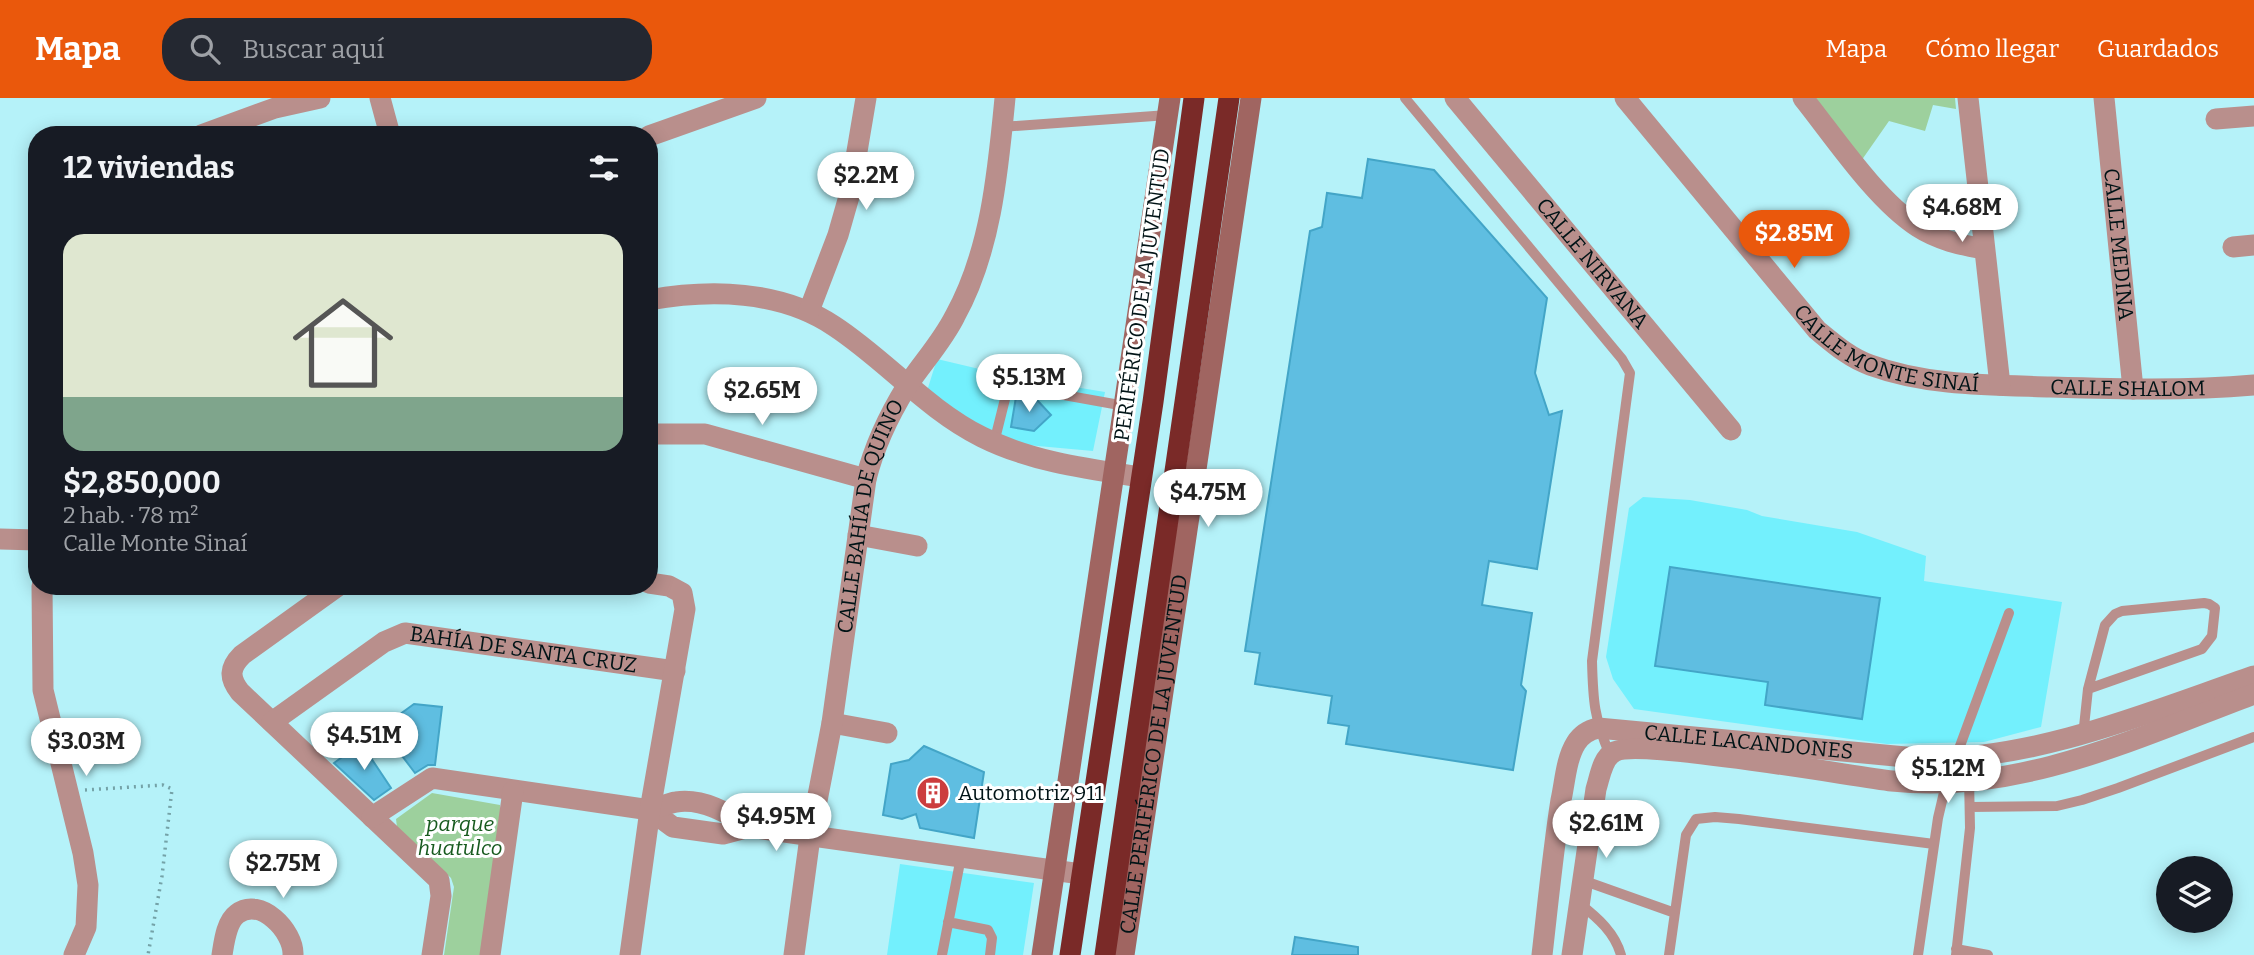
<!DOCTYPE html>
<html lang="es">
<meta charset="utf-8">
<style>
:root{--surface:#171b24;--page:#242831;--text:#f1f3f6;--muted:#9ea1a6;--accent:#ea580c}
body{margin:0;font-family:Bitter,serif;background:var(--page);color:var(--text);height:100vh;display:flex;flex-direction:column;font-size:26px;white-space:nowrap}
*{box-sizing:border-box;margin:0}
p{font-size:23px;color:var(--muted)}
.icon{flex:none;width:38px;height:38px;fill:none;stroke:currentColor;stroke-width:2;stroke-linecap:round;stroke-linejoin:round}
.map{position:relative;flex:1;overflow:hidden}
.sheet{position:absolute;left:28px;top:28px;width:630px;height:469px;display:flex;flex-direction:column;background:var(--surface);border-radius:28px;box-shadow:0 4px 18px #0003}
.sheet>*{flex:none}
.fabs{position:absolute;left:2156px;top:758px;display:grid;gap:14px}
.fabs a{display:grid;place-items:center;width:77px;height:77px;border-radius:50%;background:var(--surface);box-shadow:0 4px 18px #0003;font-size:35px}
.price{position:absolute;translate:-50% -60px;padding:0 16px;border-radius:24px;background:#fff;color:#222;font-size:23px;line-height:46px;filter:drop-shadow(0 2px 4px #0008)}
.price::after{content:'';position:absolute;left:50%;top:42px;width:21px;height:16px;margin-left:-10px;background:inherit;clip-path:polygon(0 0,100% 0,50% 100%)}
.price.active{background:var(--accent);color:#fff}
ul{padding:0;list-style:none}
li{display:grid;align-content:center;gap:14px;height:371px;padding:0 35px}
li span{display:grid;place-items:center;height:217px;border-radius:21px;color:#555}
li>.icon{margin-inline-start:auto}
span .icon{width:126px;height:126px;fill:#fffc;stroke-width:1}
li b{font-size:30px}
h2{display:flex;justify-content:space-between;align-items:center;height:84px;padding:0 35px;font-size:30px}
header{display:flex;align-items:center;gap:42px;box-sizing:border-box;height:98px;padding:0 35px;background:var(--accent);color:#fff}
header strong{font-size:33px}
nav{display:flex;gap:38px;margin-inline-start:auto;font-size:24px}
.search{width:490px;height:63px;background:var(--page);display:flex;align-items:center;gap:18px;box-sizing:border-box;padding:0 24px;border-radius:28px;color:var(--muted);font-size:26px}
.map>svg:first-child{display:block}
.built{fill:#73f0fd}
.green{fill:#9dd09d}
.building{fill:#5fbee1;stroke:#43a5c7;stroke-width:2}
.lines{fill:none;stroke-linecap:round;stroke-linejoin:round}
.path{stroke:#74a2a7;stroke-width:3.5;stroke-dasharray:2 5;stroke-linecap:butt}
.lane{stroke:#b98f8c;stroke-width:10}
.street{stroke:#b98f8c;stroke-width:21}
.secondary{stroke:#a06561;stroke-width:21}
.highway{stroke:#7a2a28;stroke-width:21}
.labels{text-anchor:middle;dominant-baseline:central;stroke-width:6;stroke-linejoin:round;paint-order:stroke}
.street-label{font-size:21px;fill:#001316;stroke:#fff}
.poi-label{font-size:21px;fill:#001316;stroke:#fff;text-anchor:start}
.park-label{font-size:21px;font-style:italic;fill:#175a1e;stroke:#fff}
</style>
<header>
<strong>Mapa</strong>
<div class="search"><svg class="icon" aria-label="search" viewBox="0 0 24 24"><circle cx="10" cy="10" r="6"/><path d="M15 15l6 6"/></svg>Buscar aquí</div>
<nav><a>Mapa</a><a>Cómo llegar</a><a>Guardados</a></nav>
</header>
<div class="map">
<svg width="2254" height="857" viewBox="0 0 2254 857">
<rect width="100%" height="100%" fill="#b5f2f9"/>
<path class="built" d="M937 261 1009 278 1105 294 1093 353 1016 346 970 324 927 293Z
M1643 399 1690 402 1747 412 1762 418 1857 434 1926 458 1924 483 2062 504 2041 629 1984 644 1887 646 1634 611 1613 581 1606 559 1629 410Z
M900 766 1034 785 1023 857H887Z"/>
<path class="green" d="M1806 0H1955L1956 11 1933 7 1925 33 1889 23 1859 66Z
M432 695 500 707V718L481 857H444L454 789 451 780 397 729 396 721Z"/>
<path class="building" d="M1368 61 1434 72 1547 200 1535 275 1549 317 1562 313 1537 471 1489 463 1482 507 1532 515 1521 587 1526 593 1513 672 1346 646 1349 628 1328 625 1332 598 1255 586 1260 555 1245 553 1310 133 1322 129 1327 95 1362 100Z
M1016 299 1037 302 1051 317 1034 333 1011 329Z
M1670 469 1880 500 1862 621 1765 607 1768 584 1655 568Z
M414 606 442 609 435 667H428L415 675 381 630Z
M361 645 391 690 374 702 334 665Z
M924 648 984 674 974 740 920 730 916 716 902 721 883 717 891 666 909 662Z
M1295 839 1358 849V857H1292Z"/>
<g class="lines">
<path class="path" d="M85 692 163 687 172 691 162 778 148 857"/>
<path class="lane" d="M1405 0 1622 261 1630 275 1592 563C1593 603 1594 620 1610 657
M1002 29 1168 17
M994 345 1008 289 1014 288 1125 308
M2083 638 2088 591 2105 527 2115 516 2122 513 2204 505 2209 506 2215 510 2212 538 2202 551 2088 591
M1970 709 2057 708 2082 702 2118 690 2254 639
M1582 782 1675 815
M1580 806C1598 820 1615 835 1621 857
M948 824 988 832 992 840 990 857
M1956 851 1988 857
M942 857 961 759
M1669 857 1686 737 1696 721 1715 719 1739 721 1934 746
M1918 857 1938 720 1946 686 2009 515
M1956 857 1970 730 1969 679"/>
<g class="street">
<path d="M380 0 390 37"/>
<path id="s1" d="M1455 0 1731 332"/>
<path id="s2" d="M1625 0 1817 232C1834 246 1850 260 1870 267 1927 288 1991 287 2051 289 2118 291 2186 293 2254 287"/>
<path d="M1803 0C1835 40 1876 102 1918 129 1938 142 1961 147 1984 151"/>
<path d="M1968 0 2000 287"/>
<path id="s3" d="M2104 0 2133 291"/>
<path d="M2216 21 2254 18"/>
<path d="M201 37 275 10 320 0"/>
<path d="M649 38 756 0"/>
<path d="M2233 149 2254 147"/>
<path d="M649 202C710 191 780 192 834 228 886 262 926 311 982 339 1032 364 1088 371 1141 379"/>
<path d="M809 213 838 137 850 95 866 0"/>
<path d="M649 336H705L866 381"/>
<path d="M858 437 917 448"/>
<path d="M0 441 37 442"/>
<path d="M42 488 43 592 83 755 88 787 86 829 74 857"/>
<path d="M338 488 242 557C229 570 229 580 240 594L439 782 441 798 432 857"/>
<path id="s4" d="M272 624 384 544 405 535 675 573"/>
<path d="M832 625 887 635"/>
<path d="M650 712 673 729 723 736 749 729 1081 776"/>
<path d="M372 719 432 680 650 712C658 710 668 705 676 704 703 700 728 715 749 729"/>
<path d="M222 857C224 845 226 824 237 816 260 798 294 833 293 857"/>
<path d="M490 857 513 693"/>
<path d="M630 857 650 712 685 511 682 495 669 488 649 485"/>
<path id="s5" d="M794 857 810 739 832 625 866 381C874 349 889 317 907 288 923 264 942 244 955 218 991 153 998 73 1005 0"/>
<path id="s6" d="M1542 857C1548 805 1553 753 1561 702 1565 684 1566 661 1576 645 1581 637 1589 632 1598 630L1927 661C2041 660 2147 615 2254 578"/>
<path d="M1572 857 1596 691C1600 679 1602 660 1614 654 1638 640 1850 678 1892 683 2018 697 2139 639 2254 596"/>
</g>
<g class="secondary">
<path d="M1042 857 1170 0"/>
<path id="s7" d="M1124 857 1251 0"/>
</g>
<path class="highway" d="M1070 857 1153 304 1194 0
M1105 857 1229 0"/>
</g>
<defs>
<symbol id="building-disc" viewBox="-11 -11 22 22"><circle r="9.5" fill="#cc3d3e" stroke="#fff"/><path d="M-4-6H4V6H1V3H-1V6H-4ZM-2.5-4.3h1.7v1.8h-1.7ZM.8-4.3h1.7v1.8H.8ZM-2.5-1h1.7V.8h-1.7ZM.8-1h1.7V.8H.8Z" fill="#fff"/></symbol>
</defs>
<g fill-rule="evenodd">
<use href="#building-disc" x="914" y="676" width="38" height="38"/>
</g>
<g class="labels">
<g class="street-label">
<text stroke="none"><textPath href="#s3" startOffset="147">CALLE MEDINA</textPath></text>
<text stroke="none"><textPath href="#s1" startOffset="215">CALLE NIRVANA</textPath></text>
<text transform="translate(1142 197) rotate(-82)">PERIFÉRICO DE LA JUVENTUD</text>
<text stroke="none"><textPath href="#s2" startOffset="374">CALLE MONTE SINAÍ</textPath></text>
<text stroke="none"><textPath href="#s2" startOffset="625">CALLE SHALOM</textPath></text>
<text stroke="none"><textPath href="#s5" startOffset="446">CALLE BAHÍA DE QUINO</textPath></text>
<text stroke="none"><textPath href="#s4" startOffset="280">BAHÍA DE SANTA CRUZ</textPath></text>
<text stroke="none"><textPath href="#s6" startOffset="394">CALLE LACANDONES</textPath></text>
<text stroke="none"><textPath href="#s7" startOffset="203">CALLE PERIFÉRICO DE LA JUVENTUD</textPath></text>
</g>
<g class="poi-label">
<text x="958" y="695">Automotriz 911</text>
</g>
<g class="park-label">
<text x="460" y="726">parque<tspan x="460" dy="24">huatulco</tspan></text>
</g>
</g>
</svg>
<div class="fabs">
<a><svg class="icon" aria-label="layers" viewBox="0 0 24 24"><path d="M12 4l9 5-9 5-9-5zM3 14l9 5 9-5"/></svg></a>
</div>
<b class="price" style="left:866px;top:114px">$2.2M</b>
<b class="price" style="left:1962px;top:146px">$4.68M</b>
<b class="price active" style="left:1794px;top:172px">$2.85M</b>
<b class="price" style="left:1029px;top:316px">$5.13M</b>
<b class="price" style="left:762px;top:329px">$2.65M</b>
<b class="price" style="left:1208px;top:431px">$4.75M</b>
<b class="price" style="left:364px;top:674px">$4.51M</b>
<b class="price" style="left:86px;top:680px">$3.03M</b>
<b class="price" style="left:1948px;top:707px">$5.12M</b>
<b class="price" style="left:776px;top:755px">$4.95M</b>
<b class="price" style="left:1606px;top:762px">$2.61M</b>
<b class="price" style="left:283px;top:802px">$2.75M</b>
<section class="sheet">
<h2>12 viviendas<svg class="icon" aria-label="filters" viewBox="0 0 24 24"><path d="M4 7h16M4 17h16"/><circle cx="9" cy="7" r="2"/><circle cx="15" cy="17" r="2"/></svg></h2>
<ul>
<li><span style="background:linear-gradient(#dfe7d0 75%,#7fa58c 0)"><svg class="icon" aria-label="home" viewBox="0 0 24 24"><path d="M3 11l9-7 9 7M6 9v11h12V9"/></svg></span><div><b>$2,850,000</b><p>2 hab. · 78 m²</p><p>Calle Monte Sinaí</p></div></li>
</ul>
</section>
</div>
